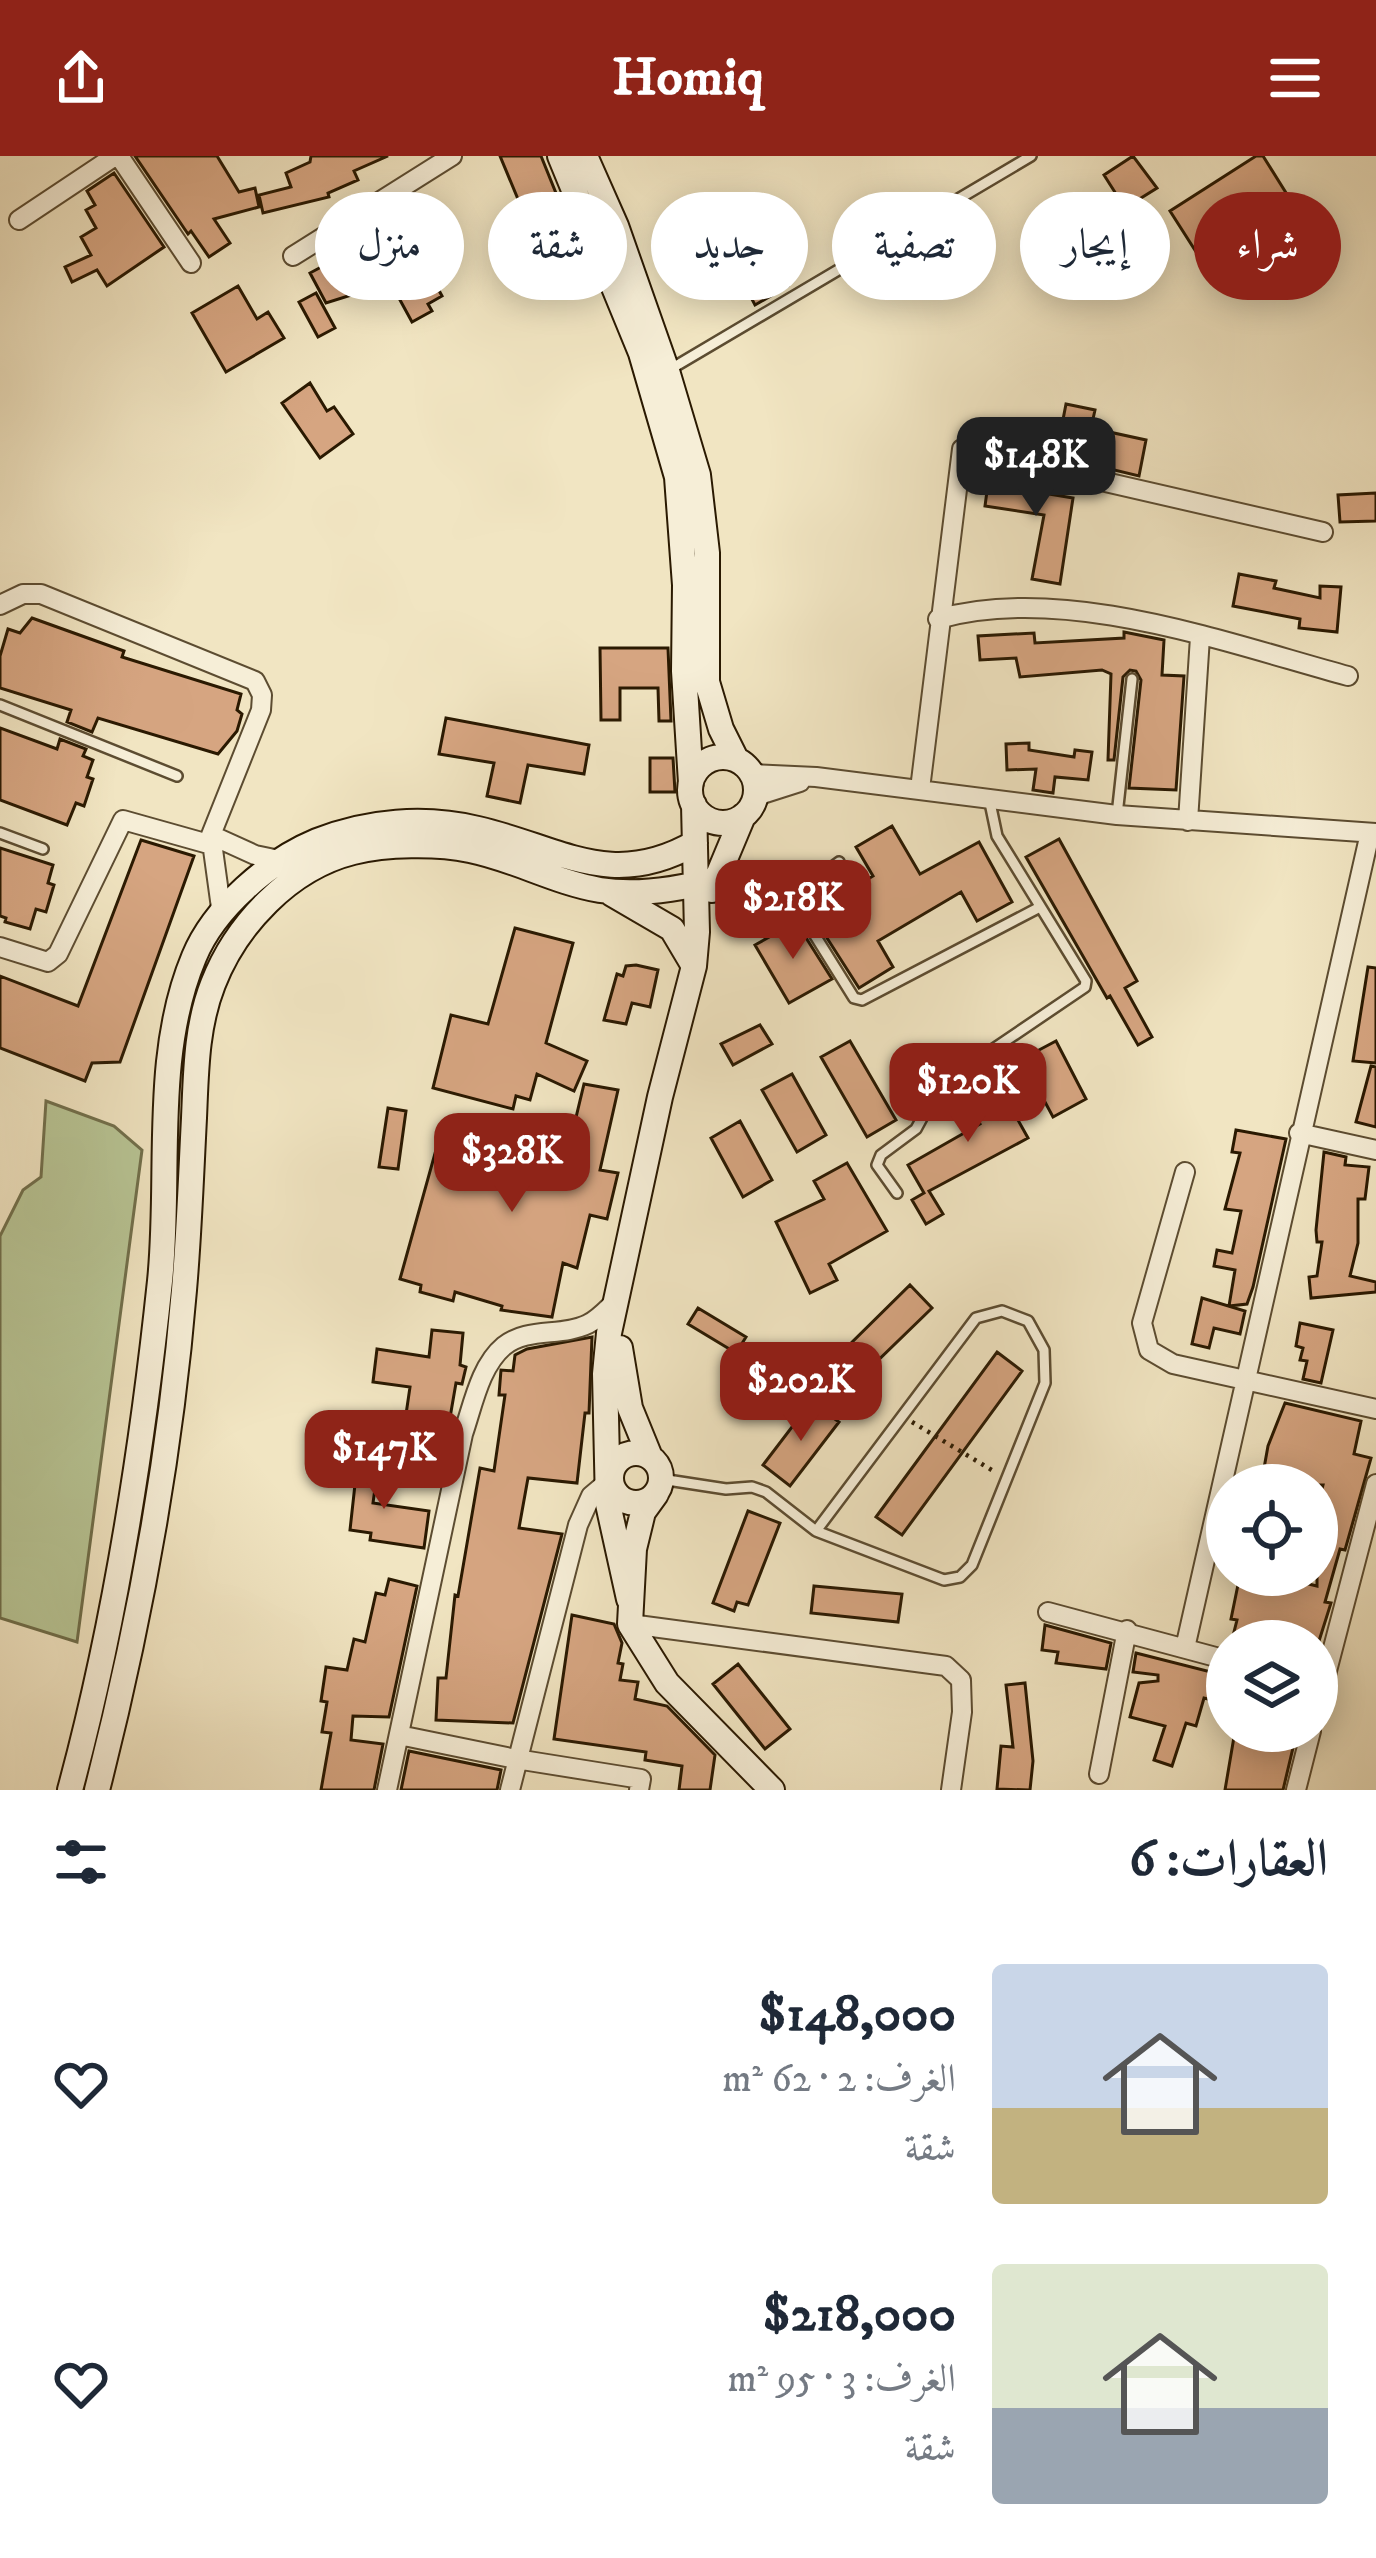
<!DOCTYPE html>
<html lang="ar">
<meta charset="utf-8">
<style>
:root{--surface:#fff;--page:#f2f2f3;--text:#1f2937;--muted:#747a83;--accent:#8f2418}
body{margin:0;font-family:"IM FELL DW Pica",Amiri,serif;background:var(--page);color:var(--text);direction:rtl;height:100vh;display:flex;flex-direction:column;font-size:45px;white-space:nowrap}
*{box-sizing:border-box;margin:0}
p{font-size:39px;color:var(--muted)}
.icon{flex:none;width:66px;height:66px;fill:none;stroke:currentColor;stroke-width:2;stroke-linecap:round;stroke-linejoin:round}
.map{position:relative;height:1634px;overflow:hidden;direction:ltr}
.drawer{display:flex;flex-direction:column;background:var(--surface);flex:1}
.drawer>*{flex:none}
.hud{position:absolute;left:36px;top:36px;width:1305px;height:108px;direction:rtl;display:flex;gap:24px}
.buttons{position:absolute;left:1206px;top:1308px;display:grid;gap:24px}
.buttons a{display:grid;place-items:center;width:132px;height:132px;border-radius:50%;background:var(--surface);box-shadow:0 6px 30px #0003;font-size:60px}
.price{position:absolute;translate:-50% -102px;padding:0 27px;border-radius:24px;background:var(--accent);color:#fff;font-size:39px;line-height:78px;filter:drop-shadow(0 3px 6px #0008)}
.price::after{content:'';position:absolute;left:50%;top:72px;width:36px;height:27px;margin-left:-18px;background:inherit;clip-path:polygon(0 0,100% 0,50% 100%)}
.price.on{background:#222;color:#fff}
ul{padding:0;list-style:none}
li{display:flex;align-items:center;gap:36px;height:300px;padding:0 48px}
li span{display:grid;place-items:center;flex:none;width:336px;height:240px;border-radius:12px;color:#555}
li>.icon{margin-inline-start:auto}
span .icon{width:144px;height:144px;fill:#fffc;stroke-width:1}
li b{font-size:51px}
h2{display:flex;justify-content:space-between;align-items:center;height:144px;padding:0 48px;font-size:51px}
.chip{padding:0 42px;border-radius:54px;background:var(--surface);box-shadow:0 6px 30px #0003;font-size:42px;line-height:108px}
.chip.on{background:var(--accent);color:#fff}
header{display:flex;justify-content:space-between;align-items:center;height:156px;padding:0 48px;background:var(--accent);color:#fff;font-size:54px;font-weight:800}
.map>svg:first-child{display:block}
.green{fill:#b8c595;stroke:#716f4b;stroke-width:3}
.building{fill:#d6a581;stroke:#2a1901;stroke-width:3}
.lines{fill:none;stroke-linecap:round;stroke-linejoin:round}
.service-casing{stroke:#5c4c31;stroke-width:14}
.minor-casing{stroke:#5c4c31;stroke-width:22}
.secondary-casing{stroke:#2a1901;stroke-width:28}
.path{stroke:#2a1901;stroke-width:4.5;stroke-dasharray:3 6;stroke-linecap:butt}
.service{stroke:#f6eed7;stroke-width:9}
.minor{stroke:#f6eed7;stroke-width:18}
.secondary{stroke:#f6eed7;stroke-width:24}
</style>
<header><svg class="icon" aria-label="menu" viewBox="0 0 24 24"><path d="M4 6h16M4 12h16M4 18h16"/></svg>Homiq<svg class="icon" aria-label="share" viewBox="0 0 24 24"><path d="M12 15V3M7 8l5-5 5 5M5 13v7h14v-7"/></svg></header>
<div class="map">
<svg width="1376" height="1634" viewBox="0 0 1376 1634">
<rect width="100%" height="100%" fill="#f1e5c2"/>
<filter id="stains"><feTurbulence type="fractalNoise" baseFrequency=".00167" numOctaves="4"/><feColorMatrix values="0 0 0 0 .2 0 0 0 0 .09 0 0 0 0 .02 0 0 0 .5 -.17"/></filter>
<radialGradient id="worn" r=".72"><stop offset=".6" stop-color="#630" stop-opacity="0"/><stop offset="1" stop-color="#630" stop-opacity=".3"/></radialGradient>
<path class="green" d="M46 945 114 970 142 994 77 1486 0 1462V1080L23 1034 41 1021Z"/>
<path class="building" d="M135 0H217L239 36 255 32 259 51 214 63 230 87 209 101 191 75 188 78Z
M311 0H388L354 15 358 24 328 37 329 41 263 57 259 39 291 31 286 17 310 6Z
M500 0H541L564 57 530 72Z
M1133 0 1157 32 1125 52 1104 19Z
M1256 0H1263L1298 56 1207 113 1170 55Z
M114 17 164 91 107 130 97 114 72 126 65 111 91 99 81 81 96 72 86 54 95 49 87 35Z
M416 92 442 140 428 148 432 155 412 166 382 111Z
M325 109 333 124 355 117 361 136 326 147 310 117Z
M779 113 788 130 755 149 745 130Z
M238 130 257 163 268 156 284 182 226 216 192 157Z
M316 137 335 172 318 181 299 146Z
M310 227 327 255 334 251 353 278 320 302 282 247Z
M1066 248 1095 254 1091 272 1146 284 1139 320 1056 300Z
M990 313 1033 323 1031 335 1073 342 1060 428 1032 423 1044 359 985 350Z
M1376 337V365L1340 366 1338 339Z
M1239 418 1276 425 1274 432 1320 442V430L1341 431 1337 476 1299 472 1300 463 1233 450Z
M32 462 124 495 122 501 241 538 237 554 242 558 237 575 218 598 98 562 92 576 67 566 71 554 0 532V500L8 473 20 477Z
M1124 476 1164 484 1162 519 1184 520 1176 634 1129 632 1141 524 1136 515 1130 514 1123 521 1114 604H1108L1111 518 1102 514 1020 521 1016 502 980 504 978 480 1034 477 1035 487 1124 482Z
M600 492H668L671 565H659L658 532H620V564H601Z
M446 562 589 589 584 618 528 609 520 647 487 640 494 607 439 598Z
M0 572 57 593 60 583 86 593 83 600 93 604 87 621 93 623 84 650 76 647 67 669 0 644Z
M1029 587V594L1074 601 1075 594 1092 596 1088 624 1055 621 1053 637 1033 634 1036 613 1007 614 1006 588Z
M650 602H673L675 636H650Z
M892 670 920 718 979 686 1012 746 977 765 961 736 878 785 893 811 859 832 811 757 873 720 856 691Z
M1059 683 1137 825 1125 832 1152 881 1138 889 1110 840 1107 842 1026 701Z
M141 684 194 700 120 906 92 907 85 925 0 892V820L78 850Z
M0 692 53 709 48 727 54 729 46 756 36 753 30 773 5 766 6 762 0 760Z
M796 766 832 823 789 847 755 789Z
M515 772 573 787 546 887 587 905 574 935 537 918 530 944 516 940 513 953 433 932 451 859 488 868Z
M636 809 658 814 650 851 632 847 626 868 604 864 617 818 623 820 626 810Z
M1368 811 1376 812V907L1353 905Z
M760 869 772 888 733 909 721 888Z
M850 885 896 964 867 981 821 901Z
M1056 885 1086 943 1053 961 1022 903Z
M1371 910 1376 911V971L1356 966Z
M792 918 826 979 797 996 762 934Z
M994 921 1028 982 929 1035 943 1058 926 1068 912 1044 924 1037 908 1009 980 968 964 937Z
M584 928 618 934 600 1014 618 1017 607 1063 590 1059 577 1112 563 1107 552 1161 501 1154 502 1150 455 1136 453 1145 420 1136 421 1129 400 1123 439 983 459 988 461 980 498 990 496 999 545 1012 554 975 572 978Z
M388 952 406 955 398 1013 379 1011Z
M740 965 772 1024 743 1041 711 982Z
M1236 974 1286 983 1253 1131 1247 1148 1229 1150 1235 1114 1214 1110 1217 1094 1232 1097 1241 1055 1225 1053 1240 997 1232 996Z
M1324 996 1346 1001 1345 1009 1369 1011 1365 1043H1358V1087L1350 1120 1376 1126V1136L1311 1142 1309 1121 1317 1120 1322 1086H1317L1316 1074Z
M847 1007 887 1075 829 1108 837 1124 810 1137 776 1066 824 1043 814 1025Z
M910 1129 932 1152 867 1215 857 1204 850 1212 838 1200Z
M1202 1142 1245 1155 1240 1178 1214 1172 1209 1192 1192 1188Z
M698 1152 746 1181 736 1197 688 1168Z
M1300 1167 1333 1174 1321 1227 1303 1223 1307 1205 1300 1204 1303 1192 1296 1190Z
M432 1174 463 1177 460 1209 466 1211 462 1228 456 1227 447 1279 404 1272 410 1231 373 1226 377 1193 429 1201Z
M592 1181 589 1257H585L577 1327 528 1322 519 1372 562 1378 513 1567 436 1564 438 1522H446L455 1439 458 1440 480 1312 494 1315 505 1239H499L501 1214 513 1215 515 1199 527 1193Z
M997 1196 1022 1215 902 1379 876 1361Z
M811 1246 839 1266 790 1330 763 1309Z
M1285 1247 1361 1265 1354 1298 1371 1302 1345 1394 1340 1393 1325 1446 1331 1447 1319 1485H1255L1233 1480 1237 1464 1231 1463 1240 1419H1268L1291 1427 1292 1424 1317 1430V1353L1323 1329H1261L1268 1290Z
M358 1301 379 1304 373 1347 429 1355 424 1392 370 1384 371 1377 350 1374Z
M748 1355 780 1367 748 1449 737 1446 734 1455 713 1447Z
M389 1423 417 1430 389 1561 353 1560 351 1584 383 1588 374 1634H321L331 1577 322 1576 327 1546 321 1545 326 1511 347 1514 354 1483 365 1486 376 1437 385 1439Z
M814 1430 902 1438 898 1466 811 1457Z
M572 1459 614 1468 622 1487 618 1507 623 1508 620 1524 638 1526 635 1543 667 1550 715 1599 710 1634H679L682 1610 645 1604 646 1596 554 1583Z
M1045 1469 1111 1487 1106 1513 1056 1507 1058 1496 1042 1494Z
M1136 1497 1223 1519 1216 1545 1204 1542 1196 1570 1186 1567 1172 1610 1154 1604 1165 1570 1130 1561 1139 1527 1158 1525V1519L1133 1516Z
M738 1508 790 1573 765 1593 713 1528Z
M1025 1527 1033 1605 1030 1634 997 1633 1001 1590 1013 1591 1006 1529Z
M1235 1575H1297L1283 1634H1225Z
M409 1595 501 1614 497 1634H401Z"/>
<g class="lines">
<defs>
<path id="service" d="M669 214 1031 0
M0 549 177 620
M1117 659 1132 523
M0 677 43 693
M839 706 799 736 796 749 854 842 862 844 1040 751
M897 1037 877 1009 881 999 916 973 935 938 958 917 1085 831 1086 825 997 680 989 642
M1002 1155 1028 1165 1044 1194 1045 1227 972 1409 960 1421 944 1424 816 1375 976 1162Z
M661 1323 726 1333 752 1331 766 1336 816 1375"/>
<path id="minor" d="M119 0 191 107
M19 64 115 0
M293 100 452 0
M0 449 23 438H41L255 525 262 539 261 554 211 679
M938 463C1064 427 1226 487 1348 520
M752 618 816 621 1117 659 1376 677
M920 633 962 293 1323 376
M756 640 800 626
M1188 665 1200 481
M222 759 211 679 255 699 284 705
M0 791 48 806 58 798 123 664 212 689
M1299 977 1376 994
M1185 1016 1142 1167 1149 1194 1173 1208 1376 1253
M1048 1456 1227 1504
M630 1468 946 1510 961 1524 962 1556 951 1634
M1185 1492 1370 677
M1317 1553 1376 1328
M399 1579 516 1603 641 1623 639 1634
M1099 1618 1127 1474
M387 1634 463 1278C473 1249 480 1210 504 1190 527 1171 562 1181 588 1168 599 1163 608 1152 618 1143
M510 1634 578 1369 591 1340 610 1324
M1296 1634 1311 1575"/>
<path id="secondary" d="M560 0 641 197 677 321 685 429 684 515 691 627
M585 0 616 70 667 215 698 319 707 397V526L721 573 736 603
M690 634a33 33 0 1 1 66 0a33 33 0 1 1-66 0Z
M712 734 743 660
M612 738 672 773 694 810
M620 1192 630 1252 650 1301
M611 1322a25 25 0 1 1 50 0a25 25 0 1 1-50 0Z
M656 1338 643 1356 634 1393 630 1468 667 1527 772 1634
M629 1443 608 1348 605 1218 609 1177 660 941 694 810 697 776 694 649
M70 1634C115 1468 142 1296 160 1125 171 1019 152 901 194 801 214 752 269 705 317 685 367 665 425 660 478 673 560 692 611 735 695 687
M97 1634C139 1470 170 1303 184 1134 189 1077 191 1020 194 962 196 917 196 871 213 828 236 769 289 712 353 696 386 688 436 687 470 694 515 703 554 726 600 734 637 740 680 733 717 723"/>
</defs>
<use href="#service" class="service-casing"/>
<use href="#minor" class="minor-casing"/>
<use href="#secondary" class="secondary-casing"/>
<path class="path" d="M912 1266 995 1316"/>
<use href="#service" class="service"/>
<use href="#minor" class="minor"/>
<use href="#secondary" class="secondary"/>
</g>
<rect width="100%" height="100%" filter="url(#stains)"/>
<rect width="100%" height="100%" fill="url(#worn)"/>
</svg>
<div class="buttons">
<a><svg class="icon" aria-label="locate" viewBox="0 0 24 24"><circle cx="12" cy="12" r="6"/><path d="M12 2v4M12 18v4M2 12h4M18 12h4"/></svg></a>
<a><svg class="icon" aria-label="layers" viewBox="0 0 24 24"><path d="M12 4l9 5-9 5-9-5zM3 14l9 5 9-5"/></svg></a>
</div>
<b class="price on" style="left:1036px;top:363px">$148K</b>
<b class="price" style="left:793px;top:806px">$218K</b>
<b class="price" style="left:968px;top:989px">$120K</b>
<b class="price" style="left:512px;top:1059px">$328K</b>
<b class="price" style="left:801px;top:1288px">$202K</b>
<b class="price" style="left:384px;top:1356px">$147K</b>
<div class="hud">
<a class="chip on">شراء</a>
<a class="chip">إيجار</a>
<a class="chip">تصفية</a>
<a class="chip">جديد</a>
<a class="chip">شقة</a>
<a class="chip">منزل</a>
</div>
</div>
<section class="drawer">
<h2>العقارات: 6<svg class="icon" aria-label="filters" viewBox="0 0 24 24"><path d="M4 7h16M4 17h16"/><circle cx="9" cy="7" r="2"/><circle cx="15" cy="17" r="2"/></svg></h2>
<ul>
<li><span style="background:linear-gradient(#c9d6e8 60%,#c2b280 0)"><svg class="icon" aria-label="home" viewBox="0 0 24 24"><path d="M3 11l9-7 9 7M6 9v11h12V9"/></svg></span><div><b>$148,000</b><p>الغرف: 2 · 62 m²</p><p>شقة</p></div><svg class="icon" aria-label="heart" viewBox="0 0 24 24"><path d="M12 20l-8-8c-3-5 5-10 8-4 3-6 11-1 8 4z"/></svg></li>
<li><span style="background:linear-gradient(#dfe7d0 60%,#9aa5b1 0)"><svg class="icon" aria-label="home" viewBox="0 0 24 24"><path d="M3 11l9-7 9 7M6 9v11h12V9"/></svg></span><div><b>$218,000</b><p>الغرف: 3 · 95 m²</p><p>شقة</p></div><svg class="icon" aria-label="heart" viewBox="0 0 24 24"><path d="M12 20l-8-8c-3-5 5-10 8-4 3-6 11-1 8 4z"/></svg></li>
</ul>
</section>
